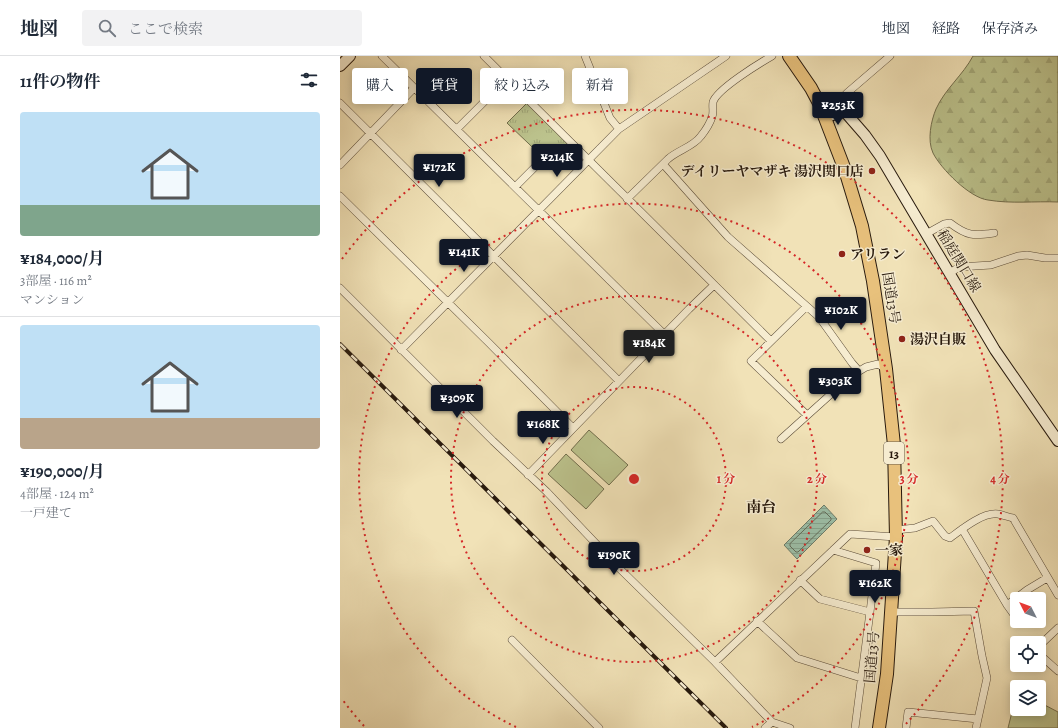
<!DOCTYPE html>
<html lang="ja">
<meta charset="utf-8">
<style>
:root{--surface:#fff;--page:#f2f2f3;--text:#1f2937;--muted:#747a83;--line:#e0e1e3;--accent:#111827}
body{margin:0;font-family:Alegreya,"Noto Serif JP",serif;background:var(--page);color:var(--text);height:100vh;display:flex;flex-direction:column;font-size:15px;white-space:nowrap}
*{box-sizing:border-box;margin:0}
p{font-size:13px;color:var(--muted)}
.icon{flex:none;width:22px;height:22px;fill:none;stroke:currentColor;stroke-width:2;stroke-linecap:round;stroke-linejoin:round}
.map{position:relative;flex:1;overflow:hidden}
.side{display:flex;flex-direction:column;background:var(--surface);width:340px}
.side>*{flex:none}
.banner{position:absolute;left:12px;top:12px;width:380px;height:36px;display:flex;gap:8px}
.needle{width:26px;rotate:312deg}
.buttons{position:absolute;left:670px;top:536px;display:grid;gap:8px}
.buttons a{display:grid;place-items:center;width:36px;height:36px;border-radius:4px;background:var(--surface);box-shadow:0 2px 10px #0003;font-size:20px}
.price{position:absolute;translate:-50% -34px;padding:0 9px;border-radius:4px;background:var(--accent);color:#fff;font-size:13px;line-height:26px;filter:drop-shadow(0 1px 2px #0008)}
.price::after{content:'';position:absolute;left:50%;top:24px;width:12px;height:9px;margin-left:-6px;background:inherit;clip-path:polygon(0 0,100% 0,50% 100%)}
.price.active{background:#222;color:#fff}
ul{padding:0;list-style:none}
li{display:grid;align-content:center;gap:8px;height:212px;padding:0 20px}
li+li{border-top:1px solid var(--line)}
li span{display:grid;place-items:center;height:124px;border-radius:4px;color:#555}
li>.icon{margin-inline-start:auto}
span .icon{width:72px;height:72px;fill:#fffc;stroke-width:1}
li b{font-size:17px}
h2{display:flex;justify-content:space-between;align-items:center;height:48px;padding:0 20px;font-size:17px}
.chip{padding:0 14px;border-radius:4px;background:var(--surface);box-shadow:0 2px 10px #0003;font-size:14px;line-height:36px}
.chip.active{background:var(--accent);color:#fff}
header{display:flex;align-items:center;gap:24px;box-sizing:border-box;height:56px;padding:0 20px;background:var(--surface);border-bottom:1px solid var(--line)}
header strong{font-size:19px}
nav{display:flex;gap:22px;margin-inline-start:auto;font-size:14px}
.search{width:280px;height:36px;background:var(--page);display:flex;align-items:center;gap:10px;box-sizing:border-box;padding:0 14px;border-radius:4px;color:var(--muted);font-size:15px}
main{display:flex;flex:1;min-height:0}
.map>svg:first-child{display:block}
.grass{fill:url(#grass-tufts);stroke:#726e4d}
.forest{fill:url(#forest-firs);stroke:#726e4d}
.garden{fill:#bcc38d;stroke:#726e4d}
.water{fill:url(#water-rules);stroke:#6d7d6a}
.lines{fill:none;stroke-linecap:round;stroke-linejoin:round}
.shore{stroke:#626c5a;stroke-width:1}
.street-casing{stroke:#5a4b38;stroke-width:8}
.secondary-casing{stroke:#27190d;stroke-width:12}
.highway-casing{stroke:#27190d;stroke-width:14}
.street{stroke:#f6ecd0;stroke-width:7}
.secondary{stroke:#f6ecd0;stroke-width:10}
.highway{stroke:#e8c17c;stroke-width:12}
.rail-casing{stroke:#27190d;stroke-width:4}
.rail{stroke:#f6ecd0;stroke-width:2.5;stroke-dasharray:8;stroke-linecap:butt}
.ring{fill:none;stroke:#d62828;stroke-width:2;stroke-dasharray:2 4}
.poi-dot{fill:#8f2418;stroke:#f6ecd0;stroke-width:1.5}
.labels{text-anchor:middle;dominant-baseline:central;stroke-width:3;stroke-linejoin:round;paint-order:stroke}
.shield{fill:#f6ecd0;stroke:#655848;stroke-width:1}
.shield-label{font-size:13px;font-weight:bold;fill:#27190d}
.poi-label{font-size:14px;font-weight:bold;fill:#27190d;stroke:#f6ecd0;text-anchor:start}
.street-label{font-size:14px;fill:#27190d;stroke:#f6ecd0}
.neighbourhood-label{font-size:15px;font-weight:bold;fill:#27190d;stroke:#f6ecd0}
.centre{fill:#d62828;stroke:#f6ecd0;stroke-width:2}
.ring-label{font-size:12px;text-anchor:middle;font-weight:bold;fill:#d62828;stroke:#f6ecd0;stroke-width:3;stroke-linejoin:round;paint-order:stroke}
</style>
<header>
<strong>地図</strong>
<div class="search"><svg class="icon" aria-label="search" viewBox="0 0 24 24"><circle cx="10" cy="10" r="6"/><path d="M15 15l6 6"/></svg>ここで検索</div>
<nav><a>地図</a><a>経路</a><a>保存済み</a></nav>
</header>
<main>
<section class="side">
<h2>11件の物件<svg class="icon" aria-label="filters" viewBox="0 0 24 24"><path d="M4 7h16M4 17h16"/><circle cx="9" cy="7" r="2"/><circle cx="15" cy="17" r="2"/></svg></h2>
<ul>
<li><span style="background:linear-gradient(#bfe0f5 75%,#7fa58c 0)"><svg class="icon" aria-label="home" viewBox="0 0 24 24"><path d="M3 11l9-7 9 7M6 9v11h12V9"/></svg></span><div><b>¥184,000/月</b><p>3部屋 · 116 m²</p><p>マンション</p></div></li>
<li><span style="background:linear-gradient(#bfe0f5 75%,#b9a48a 0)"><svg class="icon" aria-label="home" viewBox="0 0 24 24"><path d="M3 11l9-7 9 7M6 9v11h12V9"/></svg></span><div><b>¥190,000/月</b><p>4部屋 · 124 m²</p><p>一戸建て</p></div></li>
</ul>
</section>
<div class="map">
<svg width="718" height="672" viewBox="0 0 718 672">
<defs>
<pattern id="grass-tufts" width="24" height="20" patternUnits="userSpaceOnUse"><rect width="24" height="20" fill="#bcc38d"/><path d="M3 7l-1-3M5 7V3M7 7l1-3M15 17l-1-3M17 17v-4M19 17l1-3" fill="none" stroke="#a2a778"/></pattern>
<pattern id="forest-firs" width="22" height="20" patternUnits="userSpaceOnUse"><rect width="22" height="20" fill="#bcc38d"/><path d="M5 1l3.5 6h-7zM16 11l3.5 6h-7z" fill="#a2a778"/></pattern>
<pattern id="water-rules" width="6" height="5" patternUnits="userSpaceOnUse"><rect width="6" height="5" fill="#9cbfa8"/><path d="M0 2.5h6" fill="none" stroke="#86a48f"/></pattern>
</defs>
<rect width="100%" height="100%" fill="#f1e2b7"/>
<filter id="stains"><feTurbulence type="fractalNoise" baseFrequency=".005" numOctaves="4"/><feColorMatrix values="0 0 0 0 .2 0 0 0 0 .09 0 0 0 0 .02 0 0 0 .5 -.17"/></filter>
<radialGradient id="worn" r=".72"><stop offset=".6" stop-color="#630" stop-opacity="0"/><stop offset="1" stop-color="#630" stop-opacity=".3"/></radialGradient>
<path class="grass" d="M187 47 228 88 209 107 167 67Z"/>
<path class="forest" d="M633 0H718V146C695 145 671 148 648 144 630 142 601 113 593 97 587 84 591 65 596 53 605 33 623 19 633 0Z"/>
<path class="garden" d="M249 374 288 409 269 429 231 394Z
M226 398 264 433 246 453 208 418Z
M699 646 718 656V672H668L672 656 680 653H699Z"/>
<path class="water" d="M484 449 497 463 457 503 444 489Z"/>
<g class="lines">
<path class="shore" d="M483 456H485L491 462V464L458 496H456L450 490V488Z"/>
<defs>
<path id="street" d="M42 0 324 278
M144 0 431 285
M245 0 270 62 279 73
M0 47 279 325
M505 56 501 43 507 37 550 0
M117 73 162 28
M323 108 388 181 479 261 512 307 519 315
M0 109 74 32
M175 131 196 110
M0 140 149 287 233 372
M287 143 328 103C338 94 353 91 361 80 365 75 370 67 372 61 374 56 372 51 373 46 377 33 420 7 432 0
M586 178 604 168 610 167C627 180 633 180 654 177
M610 217 619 211 651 209 678 200 687 199 705 202H718
M0 232 153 385 207 436 280 513 375 606 432 666 450 672
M466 251 411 305 467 359
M61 294 279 73 386 0
M441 383 511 320 526 311 538 308 546 313
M188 419 349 253 374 229
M622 473 667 549 677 563
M556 474 575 472 593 465 605 480 610 482C622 473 643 456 658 458 663 459 668 461 673 462L718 539
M493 494 536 507 530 556
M460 524 480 543 530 556 515 672
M667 549 687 534 707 522
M551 556H592L634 555 642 600 647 622 636 672
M417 565 457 602 521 622
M172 584 259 672
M699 590 718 572
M699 598 718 615
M375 606 510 478 556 481
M425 672 432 666
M566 672 568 656 638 663"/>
<path id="secondary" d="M0 10 10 0
M485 61 505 56 525 79 540 100 655 294 718 385"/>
<path id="highway" d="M449 0 471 32 480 49 505 114 522 170 533 225 546 313 554 389 556 481 547 618 539 672"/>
</defs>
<use href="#street" class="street-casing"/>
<use href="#secondary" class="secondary-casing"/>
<use href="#highway" class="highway-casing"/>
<use href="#street" class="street"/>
<use href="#secondary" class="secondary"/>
<use href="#highway" class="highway"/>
<defs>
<path id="rail" d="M0 288 386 672"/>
</defs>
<use href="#rail" class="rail-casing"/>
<use href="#rail" class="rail"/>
</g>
<g class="ring">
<circle cx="294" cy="423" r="92"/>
<circle cx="294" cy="423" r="183"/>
<path d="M176 671A275 275 0 1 1 412 671"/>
<path d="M24 670A366 366 0 0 1 2 643M2 203A366 366 0 1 1 564 670"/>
</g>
<g class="poi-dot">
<circle cx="532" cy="115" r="4"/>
<circle cx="502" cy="198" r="4"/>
<circle cx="562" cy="283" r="4"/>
<circle cx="527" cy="494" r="4"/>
</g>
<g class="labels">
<rect class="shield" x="544" y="386" width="20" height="22" rx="3"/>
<g class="shield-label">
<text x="554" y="397">13</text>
</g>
<g class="poi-label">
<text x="524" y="115" text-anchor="end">デイリーヤマザキ 湯沢関口店</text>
<text x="510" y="198">アリラン</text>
<text x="570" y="283">湯沢自販</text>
<text x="535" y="494">一家</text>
</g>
<g class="street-label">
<text transform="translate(619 205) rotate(59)">稲庭関口線</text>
<text transform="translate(551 242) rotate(81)">国道13号</text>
<text transform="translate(532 601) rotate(-85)">国道13号</text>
</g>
<g class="neighbourhood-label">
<text x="421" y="451">南台</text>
</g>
</g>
<circle cx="294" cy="423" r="6" class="centre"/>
<g class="ring-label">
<text x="386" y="427">1 分</text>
<text x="477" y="427">2 分</text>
<text x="569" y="427">3 分</text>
<text x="660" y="427">4 分</text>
</g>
<rect width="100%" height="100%" filter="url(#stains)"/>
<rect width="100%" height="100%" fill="url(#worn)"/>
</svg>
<div class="buttons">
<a><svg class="needle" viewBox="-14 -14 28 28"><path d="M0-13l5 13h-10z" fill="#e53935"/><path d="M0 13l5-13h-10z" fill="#747a83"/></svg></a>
<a><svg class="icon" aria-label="locate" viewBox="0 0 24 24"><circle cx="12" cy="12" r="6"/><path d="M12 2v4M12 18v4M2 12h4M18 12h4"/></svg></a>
<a><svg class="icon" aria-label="layers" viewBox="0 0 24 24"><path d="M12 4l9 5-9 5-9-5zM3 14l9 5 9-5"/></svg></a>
</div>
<b class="price" style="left:498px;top:70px">¥253K</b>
<b class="price" style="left:217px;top:122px">¥214K</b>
<b class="price" style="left:99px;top:132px">¥172K</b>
<b class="price" style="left:124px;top:217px">¥141K</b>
<b class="price" style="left:501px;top:275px">¥102K</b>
<b class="price active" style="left:309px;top:308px">¥184K</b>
<b class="price" style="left:495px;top:346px">¥303K</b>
<b class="price" style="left:117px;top:363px">¥309K</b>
<b class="price" style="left:203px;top:389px">¥168K</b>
<b class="price" style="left:274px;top:520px">¥190K</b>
<b class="price" style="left:535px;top:548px">¥162K</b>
<div class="banner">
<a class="chip">購入</a>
<a class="chip active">賃貸</a>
<a class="chip">絞り込み</a>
<a class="chip">新着</a>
</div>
</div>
</main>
